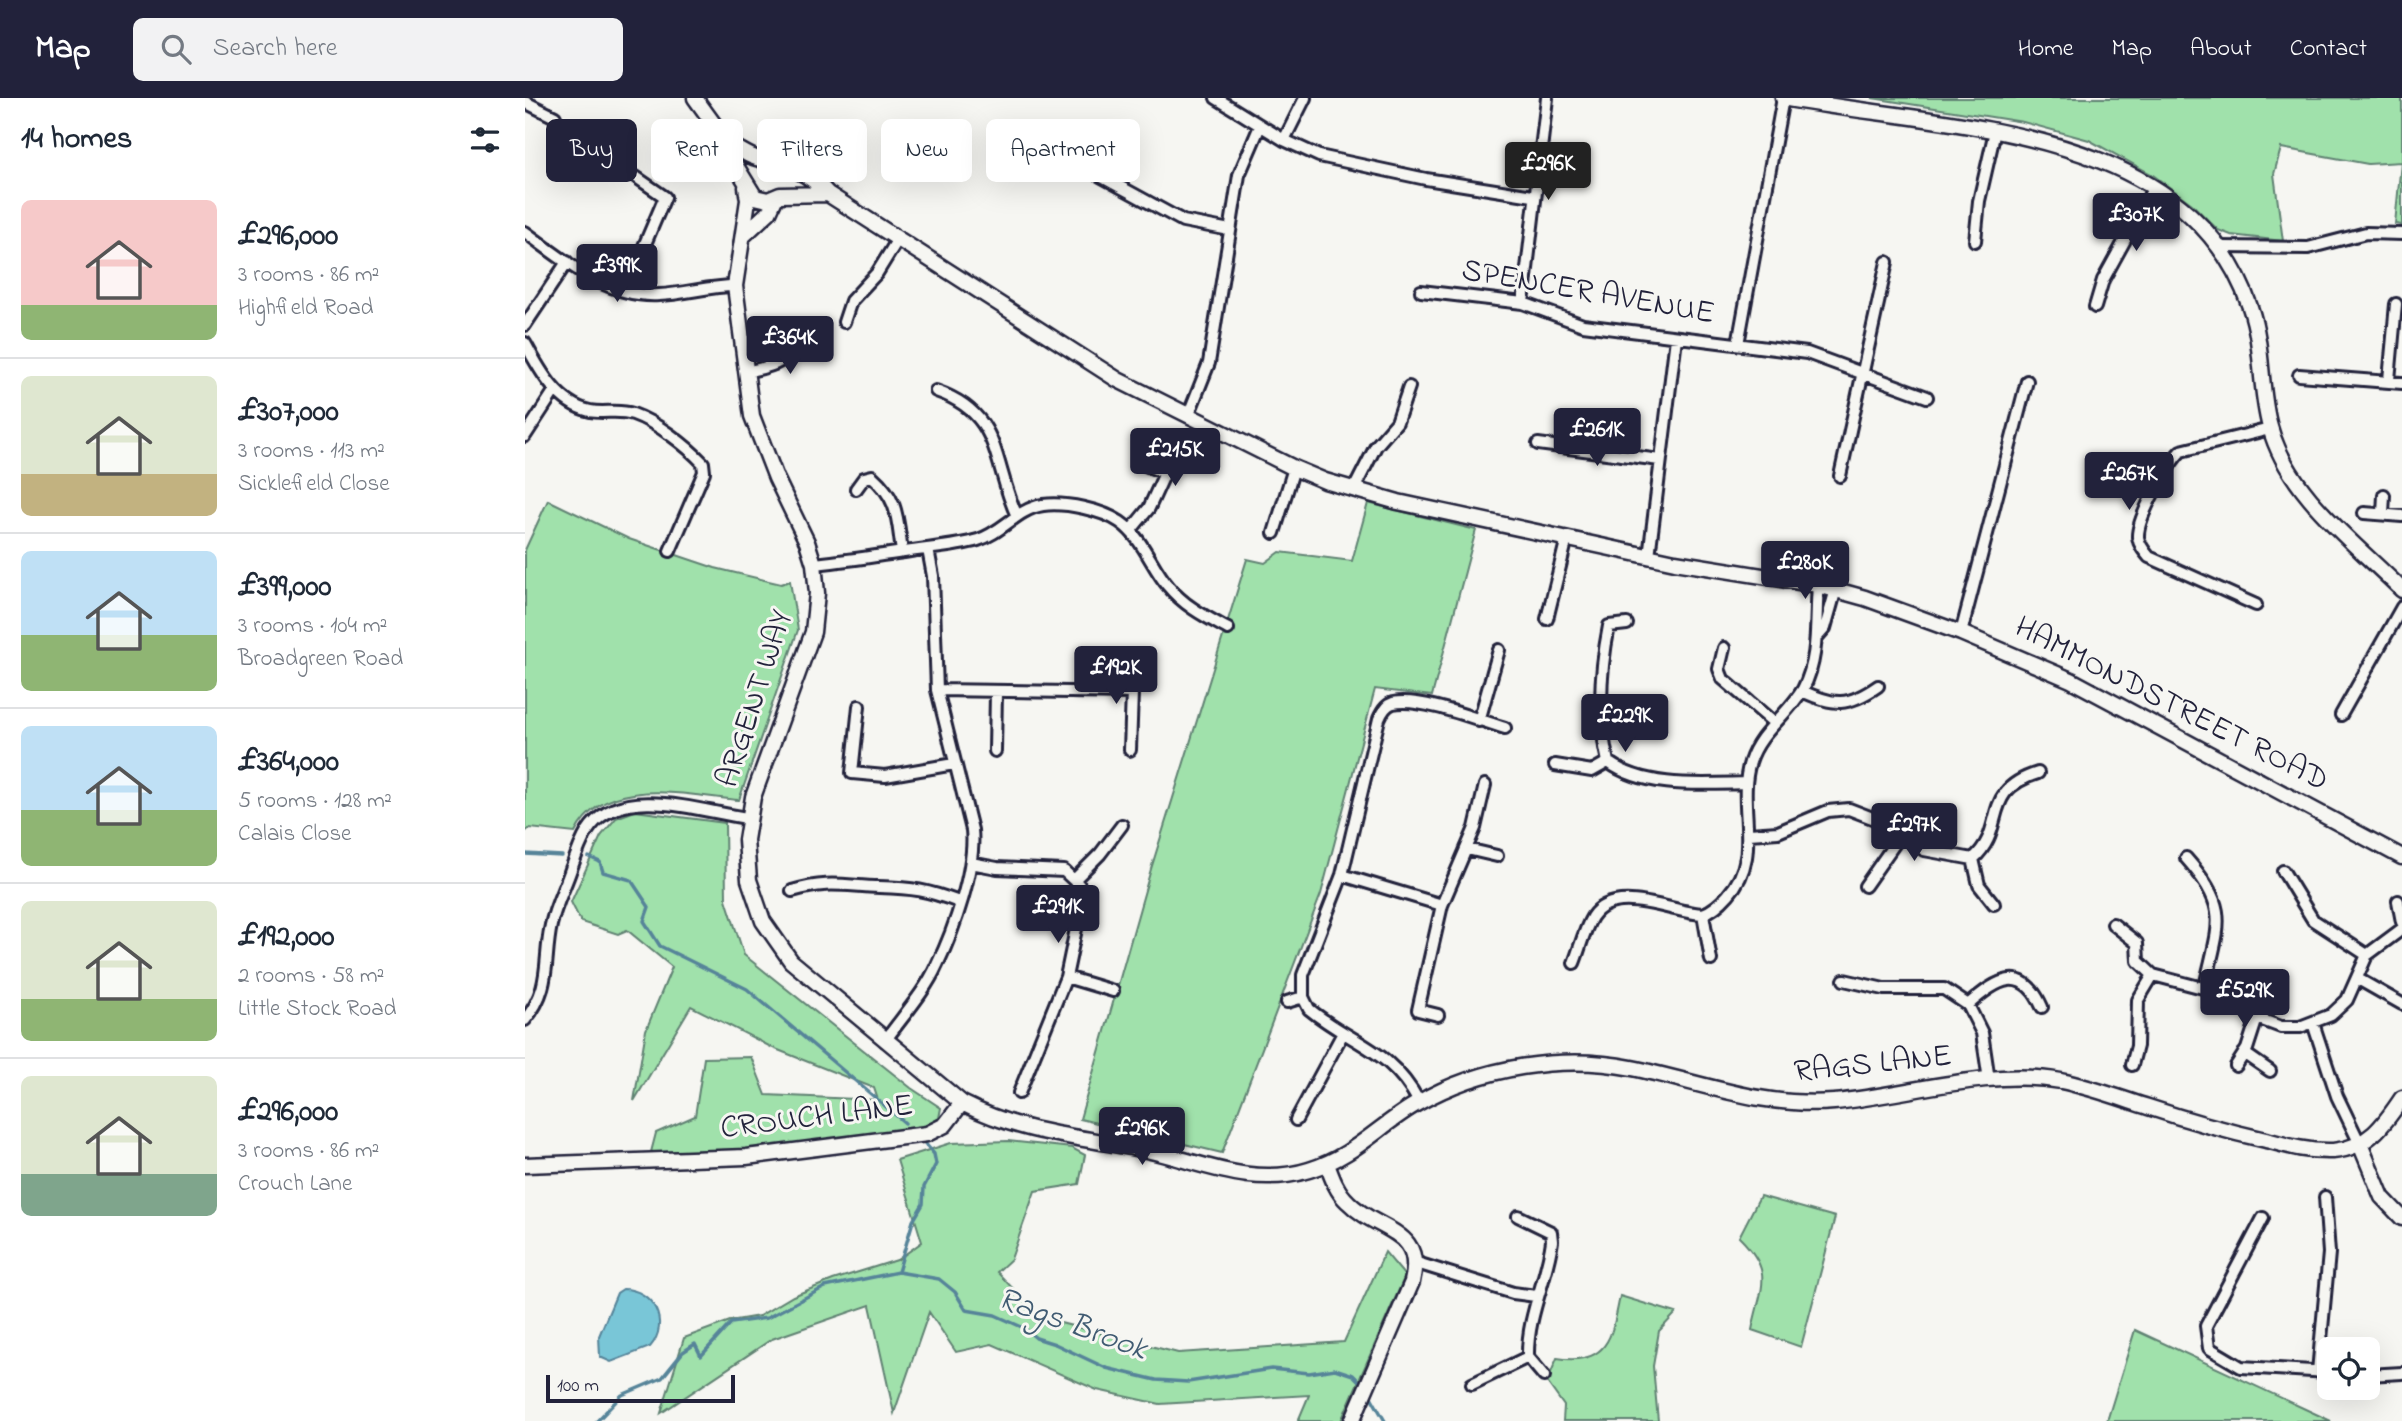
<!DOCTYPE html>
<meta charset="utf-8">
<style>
:root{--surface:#fff;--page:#f2f2f3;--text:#1f2937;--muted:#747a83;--line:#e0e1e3;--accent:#22223b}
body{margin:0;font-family:"Indie Flower",sans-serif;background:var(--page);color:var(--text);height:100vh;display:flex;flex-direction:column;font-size:26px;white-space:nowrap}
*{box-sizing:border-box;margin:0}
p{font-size:23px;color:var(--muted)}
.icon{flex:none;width:38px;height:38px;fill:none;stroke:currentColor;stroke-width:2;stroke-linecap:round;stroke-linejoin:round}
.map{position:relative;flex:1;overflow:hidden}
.sheet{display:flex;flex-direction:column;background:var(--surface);width:525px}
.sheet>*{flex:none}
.banner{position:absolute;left:21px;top:21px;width:665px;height:63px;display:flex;gap:14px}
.buttons{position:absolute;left:1792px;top:1239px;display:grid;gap:14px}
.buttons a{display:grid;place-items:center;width:63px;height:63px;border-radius:10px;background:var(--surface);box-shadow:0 7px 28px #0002;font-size:35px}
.scale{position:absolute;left:21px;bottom:18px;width:189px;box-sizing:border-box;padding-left:7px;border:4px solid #22223b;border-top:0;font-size:19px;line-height:24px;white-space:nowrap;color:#22223b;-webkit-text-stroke:5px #f6f6f2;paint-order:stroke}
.price{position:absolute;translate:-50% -60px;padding:0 16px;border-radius:7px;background:var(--accent);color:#fff;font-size:23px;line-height:46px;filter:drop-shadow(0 2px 4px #0008)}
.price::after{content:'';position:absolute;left:50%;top:42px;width:21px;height:16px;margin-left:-10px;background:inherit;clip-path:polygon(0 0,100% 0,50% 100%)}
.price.selected{background:#222;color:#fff}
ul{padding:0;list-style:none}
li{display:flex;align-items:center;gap:21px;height:175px;padding:0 21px}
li+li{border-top:2px solid var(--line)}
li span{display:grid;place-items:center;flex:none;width:196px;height:140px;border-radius:10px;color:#555}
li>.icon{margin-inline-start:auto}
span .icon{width:84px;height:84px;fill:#fffc;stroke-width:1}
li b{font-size:30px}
h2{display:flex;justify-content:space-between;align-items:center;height:84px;padding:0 21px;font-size:30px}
.tag{padding:0 24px;border-radius:10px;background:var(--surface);box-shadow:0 7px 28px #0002;font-size:24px;line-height:63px}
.tag.selected{background:var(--accent);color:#fff}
header{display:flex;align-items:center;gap:42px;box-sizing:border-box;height:98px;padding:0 35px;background:var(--accent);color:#fff}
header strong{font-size:33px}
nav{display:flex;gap:38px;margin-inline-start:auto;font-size:24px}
.search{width:490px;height:63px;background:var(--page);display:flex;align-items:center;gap:18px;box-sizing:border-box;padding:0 24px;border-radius:10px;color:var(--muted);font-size:26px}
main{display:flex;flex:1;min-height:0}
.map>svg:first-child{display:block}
.green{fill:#a0e1ab;stroke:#618273;stroke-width:2}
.water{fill:#79c6d7;stroke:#568499;stroke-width:2}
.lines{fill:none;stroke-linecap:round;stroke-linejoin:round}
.stream{stroke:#568499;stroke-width:3.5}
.minor-casing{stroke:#22223b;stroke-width:16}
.tertiary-casing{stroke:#22223b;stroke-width:19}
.minor{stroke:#f6f6f2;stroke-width:10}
.tertiary{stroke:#f6f6f2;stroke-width:14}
.labels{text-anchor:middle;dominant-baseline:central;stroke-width:6;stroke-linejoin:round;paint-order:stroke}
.street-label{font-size:32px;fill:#22223b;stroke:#f6f6f2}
.water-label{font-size:33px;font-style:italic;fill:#405b72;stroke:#f6f6f2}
</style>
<header>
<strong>Map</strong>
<div class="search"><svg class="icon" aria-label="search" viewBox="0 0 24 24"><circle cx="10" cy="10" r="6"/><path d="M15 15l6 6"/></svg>Search here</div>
<nav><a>Home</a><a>Map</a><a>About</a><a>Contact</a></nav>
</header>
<main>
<section class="sheet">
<h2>14 homes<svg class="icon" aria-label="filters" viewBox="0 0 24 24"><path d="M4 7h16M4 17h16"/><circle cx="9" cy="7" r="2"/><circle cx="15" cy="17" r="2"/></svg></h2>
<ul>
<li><span style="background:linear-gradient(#f6c9c9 75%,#8fb573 0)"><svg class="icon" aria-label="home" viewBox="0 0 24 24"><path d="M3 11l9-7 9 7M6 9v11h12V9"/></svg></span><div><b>£296,000</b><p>3 rooms · 86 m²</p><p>Highfield Road</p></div></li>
<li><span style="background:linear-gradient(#dfe7d0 70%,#c2b280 0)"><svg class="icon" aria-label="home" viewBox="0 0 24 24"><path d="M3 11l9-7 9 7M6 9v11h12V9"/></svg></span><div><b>£307,000</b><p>3 rooms · 113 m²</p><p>Sicklefield Close</p></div></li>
<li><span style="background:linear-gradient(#bfe0f5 60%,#8fb573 0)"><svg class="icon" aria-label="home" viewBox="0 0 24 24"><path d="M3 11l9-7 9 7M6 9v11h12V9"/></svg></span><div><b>£399,000</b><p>3 rooms · 104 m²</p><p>Broadgreen Road</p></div></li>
<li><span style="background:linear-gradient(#bfe0f5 60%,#8fb573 0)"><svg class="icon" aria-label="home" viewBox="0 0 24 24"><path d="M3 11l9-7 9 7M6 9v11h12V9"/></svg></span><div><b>£364,000</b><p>5 rooms · 128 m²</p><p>Calais Close</p></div></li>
<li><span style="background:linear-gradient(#dfe7d0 70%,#8fb573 0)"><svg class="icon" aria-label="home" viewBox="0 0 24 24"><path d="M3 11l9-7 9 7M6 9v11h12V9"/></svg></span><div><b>£192,000</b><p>2 rooms · 58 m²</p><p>Little Stock Road</p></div></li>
<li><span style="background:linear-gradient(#dfe7d0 70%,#7fa58c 0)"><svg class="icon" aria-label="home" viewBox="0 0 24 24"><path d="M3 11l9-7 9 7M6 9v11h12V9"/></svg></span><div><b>£296,000</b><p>3 rooms · 86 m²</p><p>Crouch Lane</p></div></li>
</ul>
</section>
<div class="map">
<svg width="1877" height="1323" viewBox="0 0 1877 1323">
<rect width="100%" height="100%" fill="#f6f6f2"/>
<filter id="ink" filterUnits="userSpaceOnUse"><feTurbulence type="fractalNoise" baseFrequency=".0143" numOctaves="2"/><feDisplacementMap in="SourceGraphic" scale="14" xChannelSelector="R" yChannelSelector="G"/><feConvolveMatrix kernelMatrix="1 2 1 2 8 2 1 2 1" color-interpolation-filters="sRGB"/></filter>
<g filter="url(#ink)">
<path class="green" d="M1347 0H1877V127L1870 126 1876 64 1843 66 1756 50 1749 76 1758 143 1706 137 1693 132 1667 106 1628 77 1564 42 1498 24Z
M23 402 104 441 190 470 256 486 265 483 273 532 214 702C161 697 78 676 50 735L5 730 0 734V452Z
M843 405 951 432 907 598 850 591 796 796 697 1055 555 1021 626 771 722 461 740 465 755 454 827 463Z
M110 713 200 725 201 801 219 857 386 990 416 1010 414 1020 398 1029 220 1055 125 1058 131 1035 170 1018 179 960 226 959 241 997 353 1002 349 990 248 950 166 908 109 1003 121 932 147 869 102 832 93 836 56 824 46 804 76 738 91 720Z
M483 1043 547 1050 560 1057 554 1086 510 1093 486 1161 472 1174 516 1220 653 1255 819 1244 860 1154 880 1178 816 1323H773L784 1297 635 1306 572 1292 467 1246 431 1254 404 1214 369 1315 345 1207 247 1241 136 1315 159 1240 205 1223 234 1218 268 1198 308 1182 372 1162 397 1144 372 1062 426 1045Z
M1235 1098 1310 1119 1276 1249 1227 1232C1236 1187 1250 1175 1214 1139Z
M1095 1198 1151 1215 1134 1233 1128 1268 1133 1323H1038L1039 1308 1022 1284 1032 1260C1082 1268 1087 1240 1095 1198Z
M1610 1232 1806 1323H1582Z"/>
<path class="water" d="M98 1191C128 1191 146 1225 125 1249L86 1264 75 1259 74 1238 92 1195Z"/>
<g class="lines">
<path class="stream" d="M0 756 37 758
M64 759 75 764 78 774 106 782 124 809 119 823 135 848 222 891 380 1025
M373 1174 388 1123 398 1106 399 1089 411 1066 409 1056 398 1043
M845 1297 860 1323
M72 1323 97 1297 137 1280 158 1254 170 1246 176 1258 206 1225 242 1220 300 1189 373 1174 414 1181 430 1194 441 1212 470 1217 499 1230 511 1240 530 1246 581 1270 631 1282 663 1284 746 1271 784 1275 810 1271 828 1277 838 1287"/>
<defs>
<path id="minor" d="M691 0 759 42 794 58 901 81 1008 98
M0 4 30 19
M759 42 780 0
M557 68 658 123 705 132
M0 134C40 163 81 200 134 197 160 196 184 188 210 188
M1450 143 1454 103 1470 33
M1694 149 1783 150 1841 135 1877 136
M104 193 111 167 140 99 111 79
M896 193 998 205 1058 227 1282 255 1402 299
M998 205 1022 0
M1570 209 1578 182 1628 91
M319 224 326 203 352 175 373 141
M0 227 42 164
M0 245C14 271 32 306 65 313 79 316 93 311 108 316 131 324 161 347 178 365L179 374 145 453
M1213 246 1258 0
M220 274C246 268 264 267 271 238
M1774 277 1877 285
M1864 282 1871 206
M411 293C478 316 467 365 492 418
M663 318 684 265 714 77 735 28
M0 338 30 292
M1013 346 1135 362
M1315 378 1362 164
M331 391 339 380 347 378C374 402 372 420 377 454
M829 391 851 348 872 324 884 289
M1839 415 1877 418
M1858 415 1859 397
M606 432 624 410 640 375 613 364
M749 435 769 370
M1124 458 1151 240
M289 466C320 463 349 458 379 454 403 450 429 449 453 442 477 435 492 411 518 407 541 404 577 412 595 424 618 440 626 468 643 488 659 508 681 519 703 531
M1731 507 1624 459C1619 453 1614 447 1613 439 1612 420 1642 367 1656 353L1745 331
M1022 521 1042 440
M1102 526 1084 528C1075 573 1072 618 1083 664 1120 691 1177 686 1220 685
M1436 535 1502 283
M1293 538 1300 530 1311 491
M1199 550 1194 571 1198 581 1248 624
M412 592 607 595
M1277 593C1309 608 1323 609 1353 588
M334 608 327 675 360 678 429 666
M1816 617 1877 509
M954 623 974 552
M605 652 608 565
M470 653 471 594
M1030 667 1067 673 1083 664
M1224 736 1253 734 1303 713 1324 711 1350 721 1399 752 1448 761C1483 730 1454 693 1513 675
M942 751 972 758
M1661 760C1707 812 1693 827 1680 889
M1448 761 1454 787 1469 806
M446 765 472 770 539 773 554 787 557 802 541 879 494 995
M1758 773 1788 822 1842 857 1877 831
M817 777 917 807
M550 781 575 756 597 727
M1340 788 1375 738
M267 793C303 782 320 788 354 789 388 790 402 792 434 804
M1873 803 1877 824
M1178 816 1186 862
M1588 826 1612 845 1613 863 1628 877 1697 895 1732 920 1756 929H1775L1806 917 1822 902 1842 857
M1049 865C1055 850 1059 832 1067 819 1090 785 1147 815 1178 816 1189 812 1196 805 1203 797 1239 758 1211 709 1225 664 1235 633 1262 618 1278 591 1295 559 1290 522 1293 487
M541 879 588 893
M1833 881 1877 906
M1319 882 1359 891H1419L1443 907C1471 882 1497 865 1517 909
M762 904 778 899
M1443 907 1457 935 1464 982
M913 917 893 912 917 807 950 730 960 687
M0 922C27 889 18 864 26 827 30 808 40 789 46 771 52 757 56 740 66 728 100 686 177 714 223 720
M1788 925 1812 998 1835 1046
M360 943C377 919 400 894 412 867 429 832 451 770 447 732L412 592 408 478 403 451
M1719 955 1745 973
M1607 967 1612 948 1613 902 1628 877
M1711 968 1722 951 1732 920
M894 1004C865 950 828 947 784 911L778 899V877L817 777 854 621C857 614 861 607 868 605 896 599 953 622 980 630
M771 1022 818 935
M1738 1120 1681 1228 1684 1250 1716 1269 1804 1274
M892 1165 988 1195 1011 1198
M1003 1259 1019 1278
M1793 1274 1804 1155 1800 1099
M1843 1277 1877 1275
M947 1286 1003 1259C1002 1217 1022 1182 1027 1143L1026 1134 993 1118"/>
<path id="tertiary" d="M170 0 204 47 206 60 230 99 243 102 255 97 303 96
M1258 0C1416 30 1662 24 1725 209 1739 249 1734 290 1745 329 1763 396 1830 445 1877 492
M204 47C214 50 225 60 235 61 259 64 286 76 303 96L593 282 769 370 800 383 873 404 1150 464 1293 487 1340 500 1436 535 1546 582 1877 759
M221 89 223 102 210 188 227 318 251 380 282 444 289 466 292 495 288 534 228 699 221 742 224 782 238 823 266 863 437 1005C499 1037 555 1038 621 1052 676 1064 727 1090 784 1072 830 1058 854 1027 893 1005 955 969 1038 956 1107 970 1175 984 1238 1010 1309 1004 1383 997 1461 970 1536 983 1565 989 1595 1000 1623 1009 1662 1022 1701 1033 1741 1042 1763 1048 1784 1054 1808 1053 1843 1050 1859 1027 1877 1000
M218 138 244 114 250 101
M1835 1046 1857 1099 1877 1120
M802 1066C807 1080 812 1094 823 1104 853 1135 900 1130 887 1184L827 1323
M0 1067 221 1059 402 1036 420 1027 437 1005"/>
</defs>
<use href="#minor" class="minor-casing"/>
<use href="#tertiary" class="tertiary-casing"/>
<use href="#minor" class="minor"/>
<use href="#tertiary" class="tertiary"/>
</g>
</g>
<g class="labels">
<g class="street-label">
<text transform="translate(1063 195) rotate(10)">SPENCER AVENUE</text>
<text transform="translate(231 601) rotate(-72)">ARGENT WAY</text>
<text transform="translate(1646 607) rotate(27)">HAMMONDSTREET ROAD</text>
<text transform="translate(1348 967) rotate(-6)">RAGS LANE</text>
<text transform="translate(292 1020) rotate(-7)">CROUCH LANE</text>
</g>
<g class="water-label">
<text transform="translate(547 1227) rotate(20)">Rags Brook</text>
</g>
</g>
</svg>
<div class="buttons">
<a><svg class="icon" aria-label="locate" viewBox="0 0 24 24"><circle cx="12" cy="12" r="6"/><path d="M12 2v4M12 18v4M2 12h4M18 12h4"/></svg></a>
</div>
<div class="scale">100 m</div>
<b class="price selected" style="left:1023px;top:104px">£296K</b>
<b class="price" style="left:1611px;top:155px">£307K</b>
<b class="price" style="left:92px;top:206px">£399K</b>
<b class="price" style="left:265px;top:278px">£364K</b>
<b class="price" style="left:1072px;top:370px">£261K</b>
<b class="price" style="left:650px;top:390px">£215K</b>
<b class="price" style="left:1604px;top:414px">£267K</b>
<b class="price" style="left:1280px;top:503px">£280K</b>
<b class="price" style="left:591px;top:608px">£192K</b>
<b class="price" style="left:1100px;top:656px">£229K</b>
<b class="price" style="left:1389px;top:765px">£297K</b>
<b class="price" style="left:533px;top:847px">£291K</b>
<b class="price" style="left:1720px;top:931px">£529K</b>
<b class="price" style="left:617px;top:1069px">£296K</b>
<div class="banner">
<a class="tag selected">Buy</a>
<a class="tag">Rent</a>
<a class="tag">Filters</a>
<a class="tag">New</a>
<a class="tag">Apartment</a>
</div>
</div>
</main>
